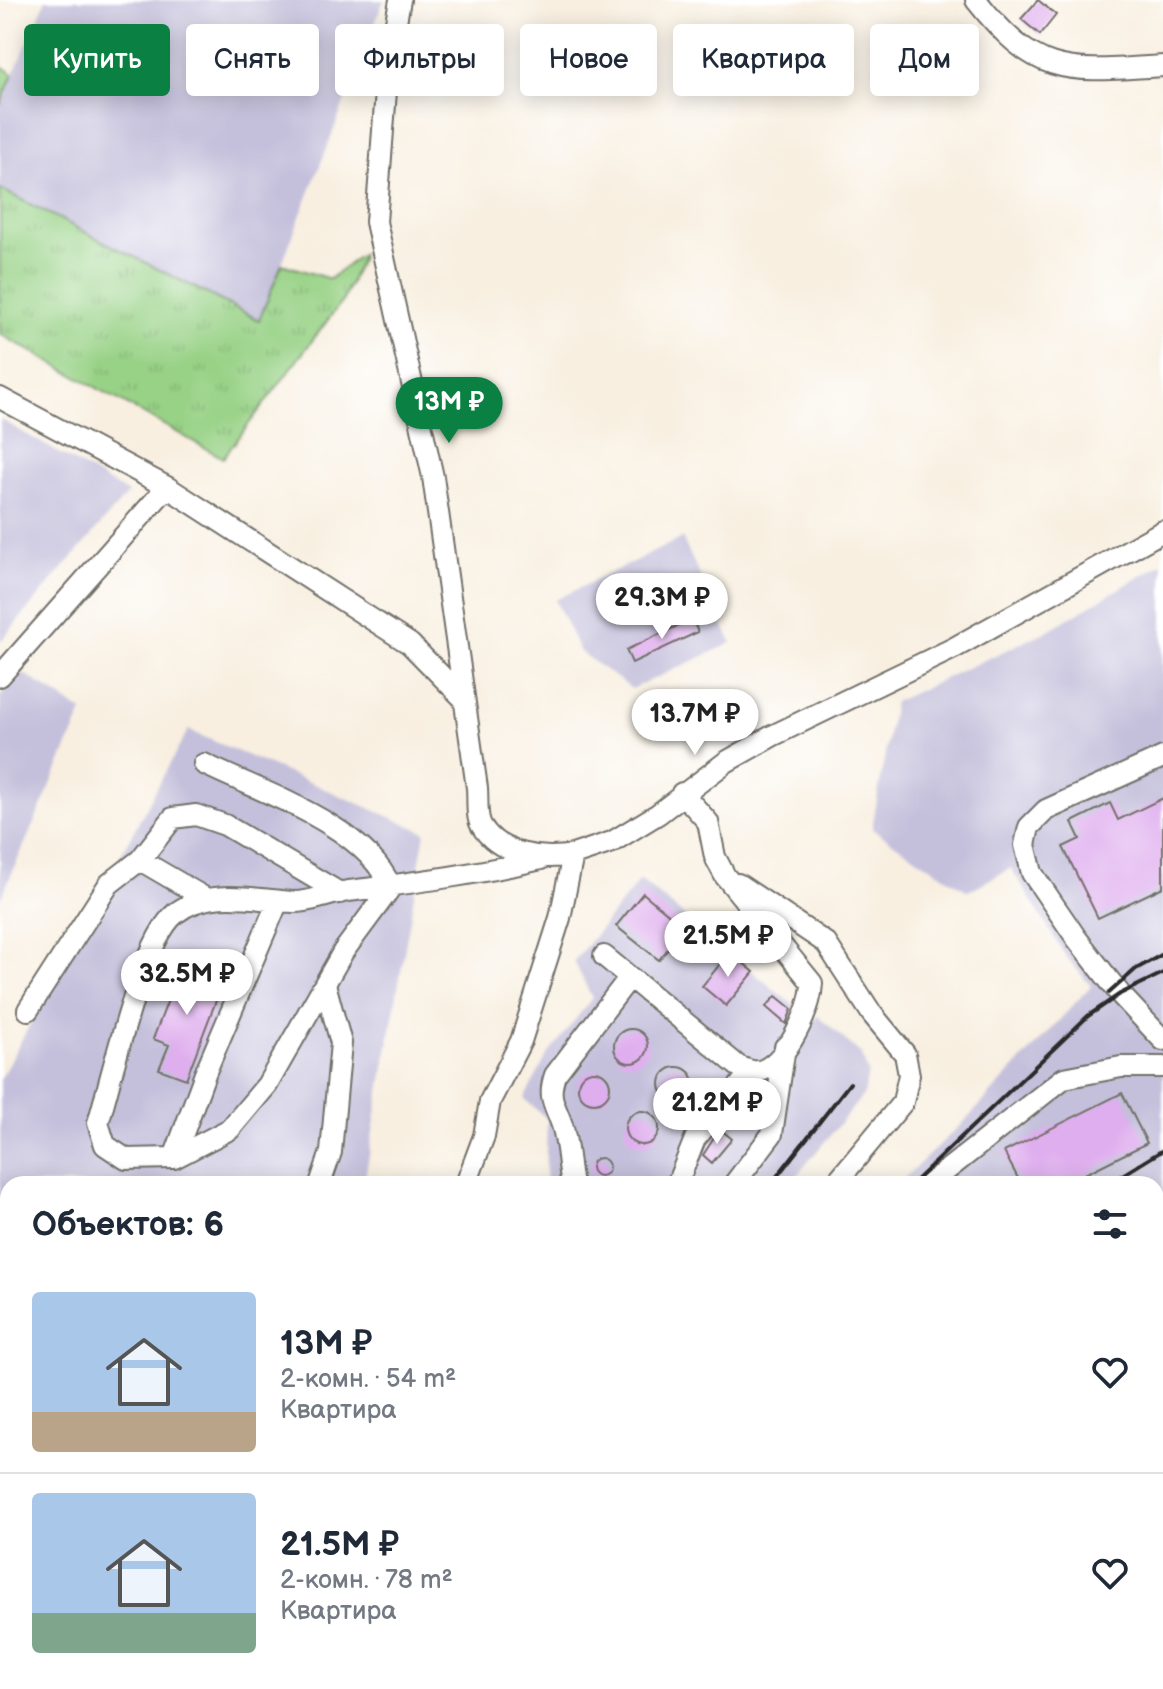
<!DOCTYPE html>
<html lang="ru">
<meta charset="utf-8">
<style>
:root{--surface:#fff;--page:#f6f6f7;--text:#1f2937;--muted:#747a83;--line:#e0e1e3;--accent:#0b8043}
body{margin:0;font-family:"Balsamiq Sans",sans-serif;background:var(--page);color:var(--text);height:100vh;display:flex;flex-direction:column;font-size:30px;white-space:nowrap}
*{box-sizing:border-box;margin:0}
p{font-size:26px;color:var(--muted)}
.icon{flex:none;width:44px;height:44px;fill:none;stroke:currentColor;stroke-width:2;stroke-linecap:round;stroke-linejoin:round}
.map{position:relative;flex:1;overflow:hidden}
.side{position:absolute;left:0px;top:1176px;width:1164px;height:514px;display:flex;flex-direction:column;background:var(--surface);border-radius:24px 24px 0 0;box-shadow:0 4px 20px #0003}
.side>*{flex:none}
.banner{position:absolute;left:24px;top:24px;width:1116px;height:72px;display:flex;gap:16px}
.price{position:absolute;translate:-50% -68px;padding:0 18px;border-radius:28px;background:#fff;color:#222;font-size:26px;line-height:52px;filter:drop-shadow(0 2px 4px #0008)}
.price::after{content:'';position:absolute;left:50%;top:48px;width:24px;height:18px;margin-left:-12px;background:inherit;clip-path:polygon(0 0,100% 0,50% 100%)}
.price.active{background:var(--accent);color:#fff}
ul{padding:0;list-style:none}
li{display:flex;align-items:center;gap:24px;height:200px;padding:0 32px}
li+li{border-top:2px solid var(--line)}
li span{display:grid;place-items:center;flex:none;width:224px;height:160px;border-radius:8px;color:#555}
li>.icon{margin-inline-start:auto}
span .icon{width:96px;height:96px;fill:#fffc;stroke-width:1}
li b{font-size:34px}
h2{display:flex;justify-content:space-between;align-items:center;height:96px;padding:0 32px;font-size:34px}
.chip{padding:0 28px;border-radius:8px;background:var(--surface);box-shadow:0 4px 20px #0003;font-size:28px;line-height:72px}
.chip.active{background:var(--accent);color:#fff}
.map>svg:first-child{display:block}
.industrial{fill:#c4c0db}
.grass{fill:url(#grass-tufts);stroke:#627e58;stroke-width:2}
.building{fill:#dfaeee}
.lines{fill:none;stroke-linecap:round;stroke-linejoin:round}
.minor-casing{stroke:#73706a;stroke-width:24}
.minor{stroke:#fff;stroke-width:20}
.rail{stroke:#2b2b2b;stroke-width:4}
</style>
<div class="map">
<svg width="1163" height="1689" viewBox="0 0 1163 1689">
<defs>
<pattern id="grass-tufts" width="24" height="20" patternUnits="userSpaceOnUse" patternTransform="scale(2)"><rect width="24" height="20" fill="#98d286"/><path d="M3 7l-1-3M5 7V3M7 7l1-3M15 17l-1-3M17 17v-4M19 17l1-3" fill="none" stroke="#83b474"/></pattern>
</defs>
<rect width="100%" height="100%" fill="#fff"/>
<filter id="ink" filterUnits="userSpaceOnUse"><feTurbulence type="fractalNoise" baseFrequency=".0125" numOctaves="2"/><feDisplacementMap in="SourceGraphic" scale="16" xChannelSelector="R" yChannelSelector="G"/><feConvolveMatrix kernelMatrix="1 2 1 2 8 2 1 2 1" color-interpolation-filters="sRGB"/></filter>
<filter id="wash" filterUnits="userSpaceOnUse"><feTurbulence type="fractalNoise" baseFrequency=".006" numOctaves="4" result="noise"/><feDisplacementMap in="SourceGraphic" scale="32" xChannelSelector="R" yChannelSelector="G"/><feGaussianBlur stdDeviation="1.8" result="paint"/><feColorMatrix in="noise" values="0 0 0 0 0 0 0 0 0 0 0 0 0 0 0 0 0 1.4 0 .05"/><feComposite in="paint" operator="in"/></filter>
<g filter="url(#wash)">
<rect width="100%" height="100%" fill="#f8efe0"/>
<path class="industrial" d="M46 0H384L260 320 0 189V105Z
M0 419 128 493 0 642Z
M682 538 732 643 632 689 580 652 555 600Z
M1163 563V1689H591L587 1682H1156V1184H898L969 1117 1091 986 1065 955 1011 868 968 891 872 829 894 702 1045 632Z
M23 673 83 712 0 900V697Z
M188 730 425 832 364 1184H8V1197L0 1196V1080Z
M640 880 813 1021 818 1016 861 1054 868 1073 864 1094 790 1184H545L547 1119 524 1099 547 1056 592 998 574 961Z"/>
<path class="grass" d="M0 65 13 74 0 105Z
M0 189 259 320 282 264 330 279 363 253 343 300 223 458 0 334Z"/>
<g id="blocks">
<path class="building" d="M1038 0 1056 15 1040 35 1021 19Z
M692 619 698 632 632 663 626 650Z
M1163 798V887L1098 918 1063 847 1080 839 1072 822 1110 803 1118 820Z
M643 893 685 928 659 960 616 926Z
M730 952 754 972 726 1006 702 986Z
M183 961 225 977 186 1079 159 1069 169 1045 153 1039Z
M776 996 792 1009 786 1024 766 1007Z
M614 1046a17 17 0 1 1 34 0a17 17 0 1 1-34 0Z
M660 1084a17 17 0 1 1 34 0a17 17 0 1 1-34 0Z
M578 1087a16 16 0 1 1 32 0a16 16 0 1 1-32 0Z
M1122 1093 1147 1143 1065 1184H1021L1004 1152Z
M625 1128a17 17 0 1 1 34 0a17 17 0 1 1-34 0Z
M720 1129 732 1139 712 1163 703 1155Z
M591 1167a9 9 0 1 1 18 0a9 9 0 1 1-18 0Z"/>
</g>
</g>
<g filter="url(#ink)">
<use href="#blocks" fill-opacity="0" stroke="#73706a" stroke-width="2"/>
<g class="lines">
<defs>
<path id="minor" d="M400 0 388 65 376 222 433 477 477 788C478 799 476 816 481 825 499 856 542 860 573 855
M976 0C1038 79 1068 72 1163 66
M0 398 167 487 410 644 464 699
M0 676 167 487
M1163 757 1046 810 1029 827 1025 845 1032 873 1077 939 1120 994 1163 1040
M204 764C263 793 363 824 391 887L343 952 267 1085 230 1129 174 1158 126 1159 105 1145 98 1123C112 1077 142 940 176 913 209 887 256 900 294 902 310 902 326 895 342 892 409 883 474 875 541 859
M140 860 205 898
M738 884 826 943 872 1014 905 1054 909 1075 903 1102 835 1184
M604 956 738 1066C746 1069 754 1074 763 1070 788 1059 811 1009 812 983L725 876 715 857 708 822 682 793
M28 1010 109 884 140 860 173 818 196 815 225 825 340 893
M174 1158 206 1071 278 901
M320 1184 331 1152 341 1043 325 984
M466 1184 484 1136 490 1101 521 1041 560 918 573 855 612 842 658 814 726 762 772 736 954 648 1163 531
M572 1184C568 1165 568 1143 562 1125 555 1104 547 1098 555 1075L629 978
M677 1184 695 1139 751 1072
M734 1184 772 1134 785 1047
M929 1184 1064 1078 1121 1067H1163
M0 1277 8 1275
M1156 1296 1163 1297
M1156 1519 1163 1515
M1156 1590 1163 1587
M116 1682 117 1689
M608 1682 624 1689
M271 1689 274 1682
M634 1689 646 1682
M749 1689 764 1682
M943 1689 958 1682"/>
</defs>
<use href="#minor" class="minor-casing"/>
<use href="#minor" class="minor"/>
<path class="rail" d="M1109 993 1136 969 1163 954
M771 1184 850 1083
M912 1184 1088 1016 1120 994 1163 973
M1108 1184 1163 1150
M1156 1634 1163 1631
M280 1689 283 1682
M1039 1689 1054 1682"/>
</g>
</g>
</svg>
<b class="price active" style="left:449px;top:445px">13M ₽</b>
<b class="price" style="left:662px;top:641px">29.3M ₽</b>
<b class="price" style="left:695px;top:757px">13.7M ₽</b>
<b class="price" style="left:728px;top:979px">21.5M ₽</b>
<b class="price" style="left:187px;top:1017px">32.5M ₽</b>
<b class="price" style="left:717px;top:1146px">21.2M ₽</b>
<div class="banner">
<a class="chip active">Купить</a>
<a class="chip">Снять</a>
<a class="chip">Фильтры</a>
<a class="chip">Новое</a>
<a class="chip">Квартира</a>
<a class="chip">Дом</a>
</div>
<section class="side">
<h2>Объектов: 6<svg class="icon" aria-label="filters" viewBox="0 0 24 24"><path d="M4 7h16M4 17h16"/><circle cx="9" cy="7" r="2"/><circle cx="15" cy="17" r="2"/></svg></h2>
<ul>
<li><span style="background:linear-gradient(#a9c7e8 75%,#b9a48a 0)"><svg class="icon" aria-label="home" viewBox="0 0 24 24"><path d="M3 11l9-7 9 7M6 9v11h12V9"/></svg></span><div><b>13M ₽</b><p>2-комн. · 54 m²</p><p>Квартира</p></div><svg class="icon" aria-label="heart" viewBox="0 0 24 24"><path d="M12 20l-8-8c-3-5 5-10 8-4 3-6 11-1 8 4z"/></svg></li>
<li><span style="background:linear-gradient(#a9c7e8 75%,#7fa58c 0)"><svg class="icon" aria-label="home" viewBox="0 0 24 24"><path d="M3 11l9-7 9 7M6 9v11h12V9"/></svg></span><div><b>21.5M ₽</b><p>2-комн. · 78 m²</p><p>Квартира</p></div><svg class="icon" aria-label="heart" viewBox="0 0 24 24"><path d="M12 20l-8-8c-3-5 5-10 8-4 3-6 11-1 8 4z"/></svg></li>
</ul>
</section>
</div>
